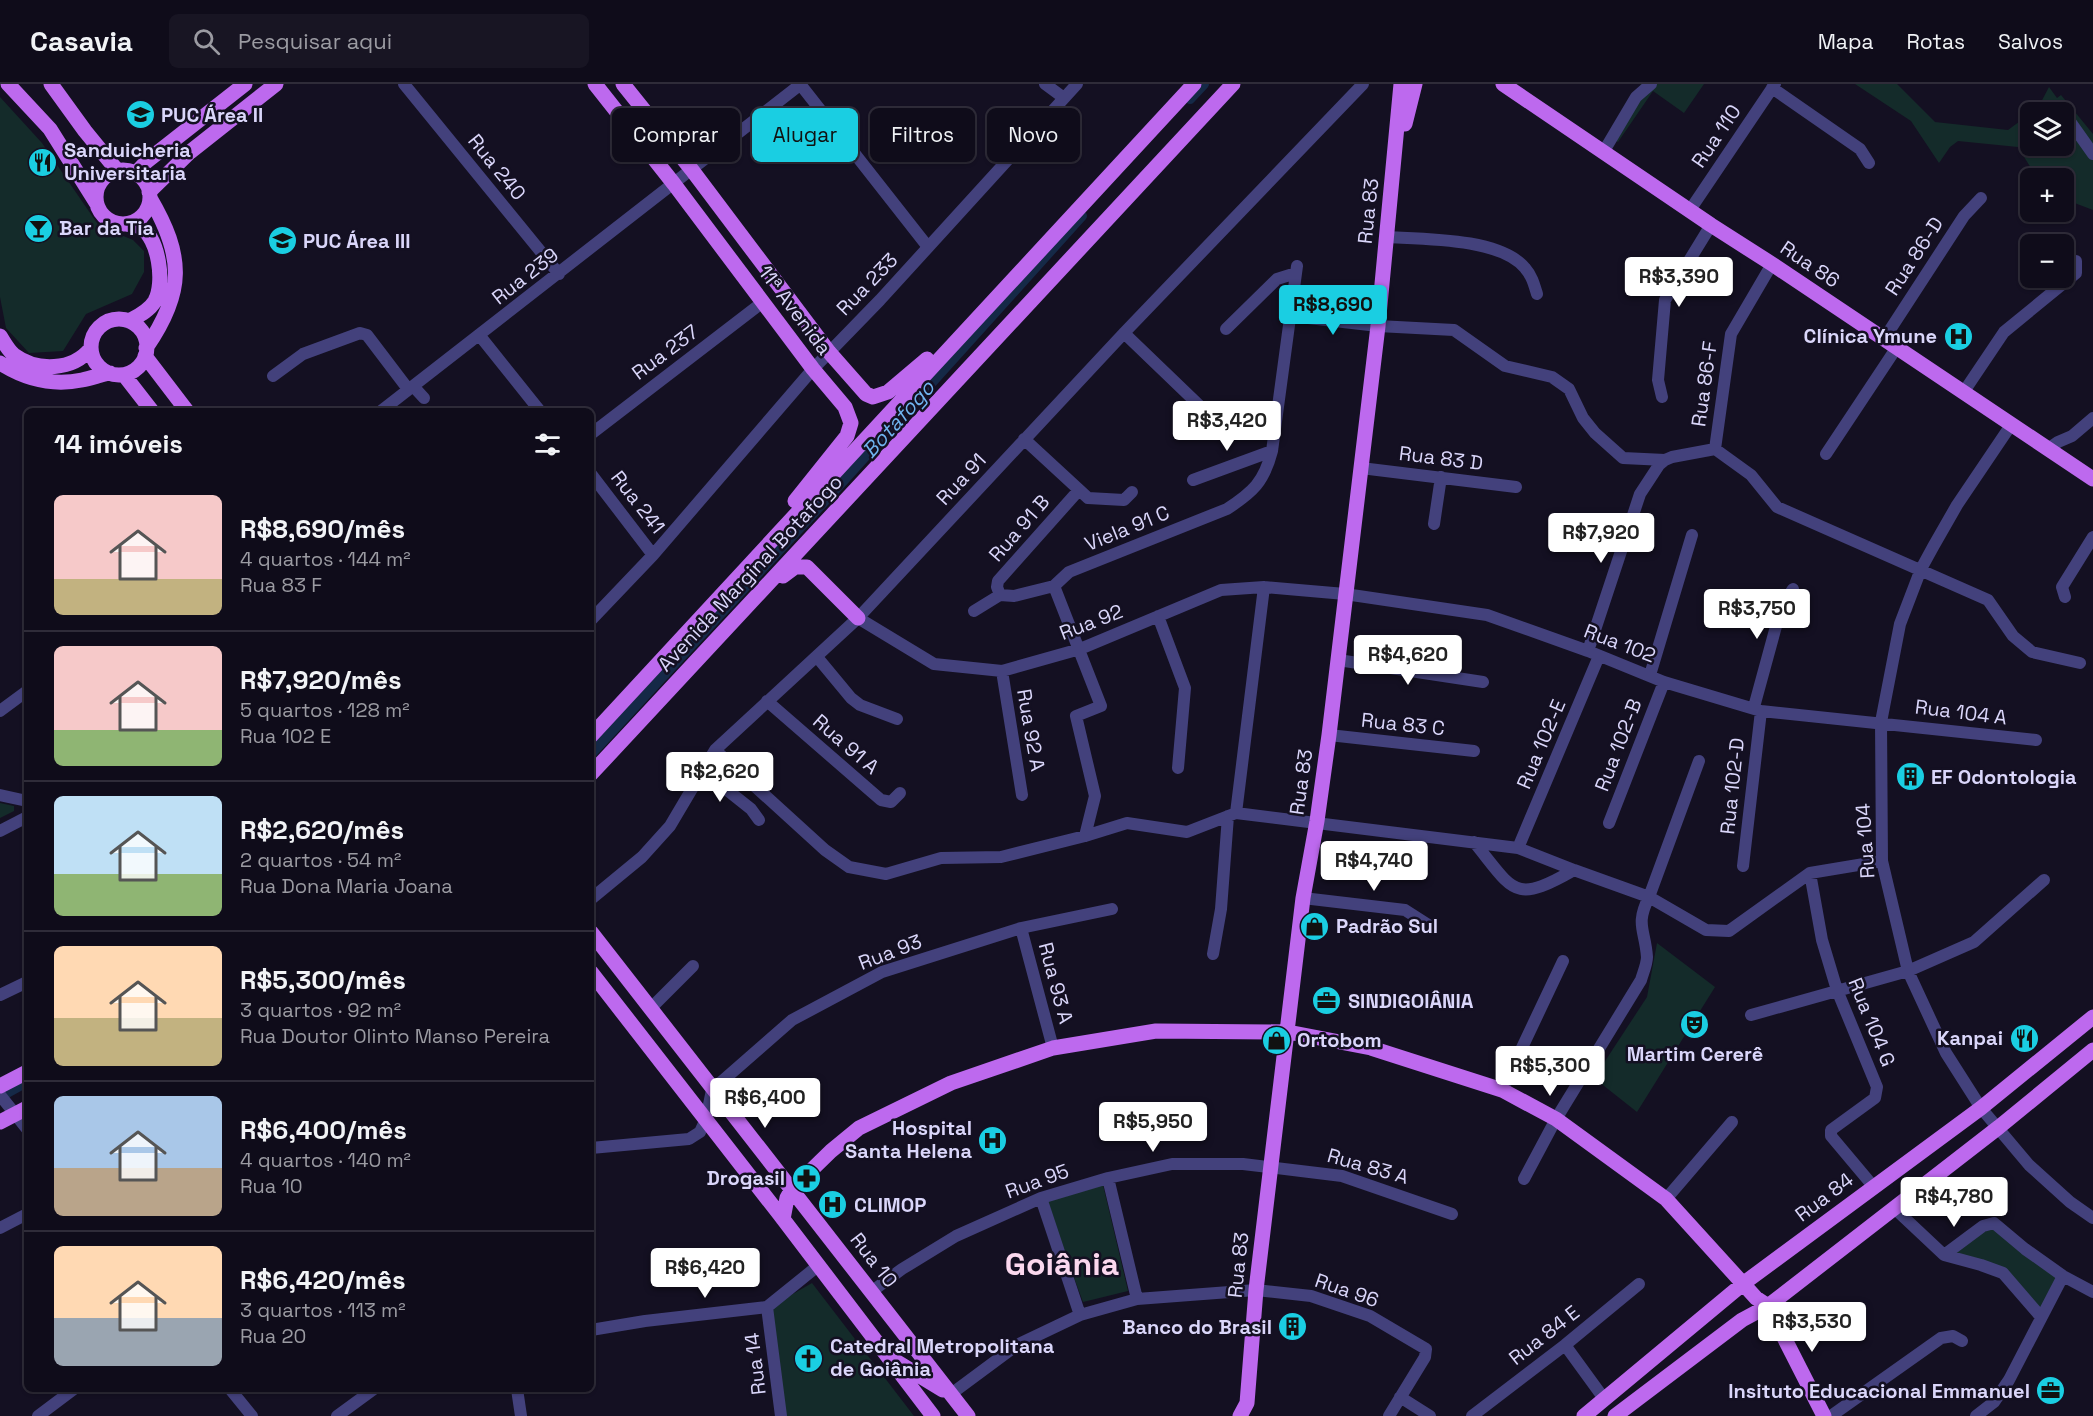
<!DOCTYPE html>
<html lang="pt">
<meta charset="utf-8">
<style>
:root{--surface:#0f0c1a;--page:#181523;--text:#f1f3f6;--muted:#9b9ba2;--line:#2f2c39;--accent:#1acee2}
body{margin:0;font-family:"Space Grotesk",sans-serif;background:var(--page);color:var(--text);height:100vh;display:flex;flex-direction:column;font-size:22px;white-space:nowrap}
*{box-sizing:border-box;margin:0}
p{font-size:20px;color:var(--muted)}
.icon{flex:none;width:33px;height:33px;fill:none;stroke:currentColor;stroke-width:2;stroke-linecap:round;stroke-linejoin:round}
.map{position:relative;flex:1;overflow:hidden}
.sheet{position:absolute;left:24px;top:324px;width:570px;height:984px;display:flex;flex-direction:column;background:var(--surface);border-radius:9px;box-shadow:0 2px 4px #0004,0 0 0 2px var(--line)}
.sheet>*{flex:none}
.hud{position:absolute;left:612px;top:24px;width:570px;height:54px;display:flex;gap:12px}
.tools{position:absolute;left:2020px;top:18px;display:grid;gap:12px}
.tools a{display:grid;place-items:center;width:54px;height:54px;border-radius:9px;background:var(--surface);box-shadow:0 2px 4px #0004,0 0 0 2px var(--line);font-size:30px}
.price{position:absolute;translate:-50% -51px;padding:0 14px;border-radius:6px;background:#fff;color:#222;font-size:20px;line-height:39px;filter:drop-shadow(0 2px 3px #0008)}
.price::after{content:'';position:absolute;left:50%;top:36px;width:18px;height:14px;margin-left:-9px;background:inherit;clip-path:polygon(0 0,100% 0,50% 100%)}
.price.active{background:var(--accent);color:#111}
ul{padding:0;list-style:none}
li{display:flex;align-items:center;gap:18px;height:150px;padding:0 30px}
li+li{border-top:2px solid var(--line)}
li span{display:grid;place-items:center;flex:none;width:168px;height:120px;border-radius:9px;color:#555}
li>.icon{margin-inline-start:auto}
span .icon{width:72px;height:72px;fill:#fffc;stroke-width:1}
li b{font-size:26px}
h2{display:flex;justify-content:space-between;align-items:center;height:72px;padding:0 30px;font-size:26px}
.pill{padding:0 21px;border-radius:9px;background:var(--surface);box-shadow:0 2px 4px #0004,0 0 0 2px var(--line);font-size:21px;line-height:54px}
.pill.active{background:var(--accent);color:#111}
header{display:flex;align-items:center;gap:36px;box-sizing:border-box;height:84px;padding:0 30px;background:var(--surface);border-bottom:2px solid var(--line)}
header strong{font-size:28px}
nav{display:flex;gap:33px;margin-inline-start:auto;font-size:21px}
.search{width:420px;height:54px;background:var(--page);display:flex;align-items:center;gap:15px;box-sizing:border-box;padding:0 21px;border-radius:9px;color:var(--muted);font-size:22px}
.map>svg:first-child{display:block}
.green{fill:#142b2a}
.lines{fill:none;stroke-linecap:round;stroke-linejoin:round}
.canal{stroke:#152947;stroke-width:10}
.minor{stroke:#43417c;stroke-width:12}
.major{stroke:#bd69ee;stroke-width:15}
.labels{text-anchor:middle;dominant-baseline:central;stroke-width:5;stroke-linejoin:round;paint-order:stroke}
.poi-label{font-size:20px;font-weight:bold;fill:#dad6fa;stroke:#141022;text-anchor:start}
.street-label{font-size:20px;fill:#dad6fa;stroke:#141022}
.water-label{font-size:21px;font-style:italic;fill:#70b4ef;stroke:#141022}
.town-label{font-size:32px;font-weight:bold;fill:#fbd8ee;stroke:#141022}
</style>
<header>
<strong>Casavia</strong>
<div class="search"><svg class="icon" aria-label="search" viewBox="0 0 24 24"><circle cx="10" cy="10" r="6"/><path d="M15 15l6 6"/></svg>Pesquisar aqui</div>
<nav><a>Mapa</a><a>Rotas</a><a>Salvos</a></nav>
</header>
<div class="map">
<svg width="2093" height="1332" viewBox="0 0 2093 1332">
<rect width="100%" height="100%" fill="#141022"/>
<path class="green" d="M1641 0H1704L1684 29 1653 7 1618 58 1607 51Z
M1855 0H1897L1935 38 2008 46 2031 29V62H2064V28H2032L2038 24 2049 3 2057 14 2061 11 2093 50V126L2064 115V94H2037L2018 63 1958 57 1950 63 1939 79 1911 37Z
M0 13 42 59 99 142 133 156 144 167V188L132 210 86 230 63 267 29 269 6 244 0 213Z
M0 719 14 722V727L0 734Z
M1657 859 1715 903 1637 1028 1594 994 1647 913Z
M1103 1101 1128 1207 1083 1218 1046 1118Z
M1994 1144 2057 1193 2041 1227 2005 1185 1953 1170 1979 1150Z
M812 1199 914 1332H782L772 1222Z"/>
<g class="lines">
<path class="canal" d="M1190 15 1204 0
M591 670 835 406 1082 132
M0 1013 27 998"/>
<path class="minor" d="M404 0 559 190
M800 0 928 163
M1045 0 1064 14
M1772 4 1860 65 1869 79
M2064 29 2093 70
M1604 67 1636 13 1651 0
M1690 126 1775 0
M1387 153C1424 155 1500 154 1525 184 1532 192 1534 200 1537 210
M1291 232 1378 242 1454 246 1505 282 1552 293 1569 305 1583 334 1595 349 1623 374 1665 376 1672 373 1715 365 1751 391 1777 423 1988 516 2013 552 2032 568 2080 579
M1226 245 1277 195 1296 189
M1124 249 1202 324
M480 252 540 327
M1884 255 1964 132 1981 114
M273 292 303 270 360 249 367 251 408 305
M413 302 424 314
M1963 309 2004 248 2076 189V177
M1662 313 1658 296 1665 216 1711 141
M381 327 801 0
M2011 341 1957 421 1933 463 1921 485 1900 540 1881 638 1882 777 1908 887 1946 969 1981 1024 2029 1081 2070 1118 2093 1134
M591 350 763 218
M1024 355 1088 414 1124 416 1132 408
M1715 365 1731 250 1772 180
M2048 365 2058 358 2072 352 2093 334
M1826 370 1897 263
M1361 384 1516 403
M591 390 653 471
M1193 396 1272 367
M1434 440 1441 393
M1054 502 1101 622 1076 632 1095 712 1085 752
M1000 511 997 503 998 497 1079 406
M2065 513 2062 503 2093 453
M974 527 1000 511 1014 512 1054 502 1069 488 1227 425C1253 408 1264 398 1272 367L1297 182
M1158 532 1185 604 1178 684
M858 534 934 580 1002 587 1080 565 1221 506 1264 503 1345 510 1487 531 1588 567 1664 598 1761 627 2036 656
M591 536 653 471 813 285 880 216 1077 0
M1588 567 1640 410 1659 381 1665 376
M817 573 851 614 860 621 897 635
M1338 576 1483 598
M1002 587 1022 711
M1650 591 1692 451
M767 617 881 716 891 718 900 709
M1754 623 1781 524 1793 505
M0 627 27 607
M1329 651 1474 667
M715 666 825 766 849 783 886 790 941 774 1001 773 1085 752 1127 739 1187 748 1236 729 1518 764 1574 786 1649 813 1706 846 1729 847 1810 789 1882 777
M702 686 751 725 759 736
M0 711 27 717
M1236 729 1264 503
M1609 739 1664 598
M0 747 27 733
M1474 758C1514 807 1513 821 1574 786
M1518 764 1599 572
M1743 782 1761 627
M1810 789 1822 856 1837 906 1877 1003 1875 1014 1831 1046V1052L1873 1102
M1303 814 1405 826 1430 842
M591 815 642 773 670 742 715 666 858 534 1124 249 1363 0
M1021 844 1053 964
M1213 870 1221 825 1228 732
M0 911 27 898
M650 925 693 882
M1751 931 1908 887 1974 858 2044 796
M1502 1006 1563 877
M0 1011 27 1045
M591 1064 689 1055 700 1048 706 1035 712 1006 792 936 882 888 1021 844 1112 825
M1108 1094 1137 1215
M1524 1095 1556 1035 1641 896C1643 889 1647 880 1647 873 1645 845 1635 841 1649 813L1699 677
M1041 1114 1080 1231
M1666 1115 1732 1038
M1894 1124 1944 1171 1981 1181 2003 1189 2041 1233
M0 1144 27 1130
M1944 1171 1983 1142 1994 1139 2025 1165 2063 1192 2093 1208
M871 1208 902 1185 956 1152 1041 1114 1108 1094 1172 1080H1243L1342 1092 1452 1130
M767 1223 781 1332
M591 1246 645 1237 767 1223 819 1181
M1565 1261 1605 1316
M230 1305 252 1332
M517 1305 521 1332
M951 1310 1017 1261 1080 1231 1137 1215 1256 1206 1311 1212 1370 1232 1426 1265 1425 1273 1389 1332
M1400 1313 1430 1332
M38 1332 74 1305
M337 1332 374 1305
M1472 1332 1565 1261 1639 1200
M1831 1332 1941 1254 1953 1252 1962 1257
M1976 1332 1994 1318 2009 1296 2063 1192"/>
<path class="major" d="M8 0 50 45 97 120
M51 0 85 47 116 85
M595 0 674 100 813 285 845 323 851 339 847 352 795 417
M623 0 692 86 829 268 866 310 873 313 888 308 927 275
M1503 0 1711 141 1772 180 2093 395
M1405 40 1415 0
M96 113a27 27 0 1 1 54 0a27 27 0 1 1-54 0Z
M136 89 147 77 245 0
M149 108 190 68 276 0
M126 140C130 141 136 141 140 143 159 154 165 199 155 217 149 227 138 232 129 237
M91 263a28 28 0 1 1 56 0a28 28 0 1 1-56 0Z
M0 252C4 258 8 266 14 271 37 288 73 287 91 264
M146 264C185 208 184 172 150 114
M145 272 187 327
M0 279C25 295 53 302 82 296 92 294 100 291 110 289
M124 291 152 327
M783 492 795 483H807L858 534
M591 652 1194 0
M591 690 1233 0
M591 848 968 1332
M591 888 780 1131 933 1332
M0 1002 27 988
M0 1038 27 1024
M783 1135 787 1114 792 1105 831 1067 859 1044 951 999 1053 964 1156 947 1288 948 1371 964 1502 1006 1556 1035 1666 1115 1756 1214 1768 1222 1824 1332
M897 1278 943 1306
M1240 1332 1247 1319 1256 1206 1303 814 1317 737 1329 651 1378 242 1401 0
M1584 1332 1744 1199 1981 1024 2093 933
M1615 1332 1742 1236 1768 1222 1999 1043 2093 966"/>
</g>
<defs>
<symbol id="university-disc" viewBox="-11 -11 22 22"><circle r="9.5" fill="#1acee2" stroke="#141022"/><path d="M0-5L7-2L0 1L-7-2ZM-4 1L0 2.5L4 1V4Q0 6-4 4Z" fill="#111"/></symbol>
<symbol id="restaurant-disc" viewBox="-11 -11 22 22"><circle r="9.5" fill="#1acee2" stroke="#141022"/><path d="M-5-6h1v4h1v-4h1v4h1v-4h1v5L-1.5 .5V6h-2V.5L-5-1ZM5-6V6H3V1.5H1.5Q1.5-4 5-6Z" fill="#111"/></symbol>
<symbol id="bar-disc" viewBox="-11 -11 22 22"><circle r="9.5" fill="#1acee2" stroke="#141022"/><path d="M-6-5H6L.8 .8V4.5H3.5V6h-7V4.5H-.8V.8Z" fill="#111"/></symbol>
<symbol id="hospital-disc" viewBox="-11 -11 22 22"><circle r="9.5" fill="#1acee2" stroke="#141022"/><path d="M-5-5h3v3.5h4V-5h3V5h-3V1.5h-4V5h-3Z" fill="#111"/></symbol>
<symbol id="building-disc" viewBox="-11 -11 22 22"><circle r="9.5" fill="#1acee2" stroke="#141022"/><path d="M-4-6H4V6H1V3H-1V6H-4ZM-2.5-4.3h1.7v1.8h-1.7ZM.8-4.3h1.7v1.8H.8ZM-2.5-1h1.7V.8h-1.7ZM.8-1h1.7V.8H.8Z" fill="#111"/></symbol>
<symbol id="shop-disc" viewBox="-11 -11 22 22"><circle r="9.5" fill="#1acee2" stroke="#141022"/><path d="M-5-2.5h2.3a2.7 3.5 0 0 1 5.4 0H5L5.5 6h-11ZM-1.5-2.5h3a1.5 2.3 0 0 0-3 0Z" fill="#111"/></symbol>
<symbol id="office-disc" viewBox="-11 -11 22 22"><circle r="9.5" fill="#1acee2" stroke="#141022"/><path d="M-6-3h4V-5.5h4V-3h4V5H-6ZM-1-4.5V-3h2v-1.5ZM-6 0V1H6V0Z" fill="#111"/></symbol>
<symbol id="theatre-disc" viewBox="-11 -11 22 22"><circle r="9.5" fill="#1acee2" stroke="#141022"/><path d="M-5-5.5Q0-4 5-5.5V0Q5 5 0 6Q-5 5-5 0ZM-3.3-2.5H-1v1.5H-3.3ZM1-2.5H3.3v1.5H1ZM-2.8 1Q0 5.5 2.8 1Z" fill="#111"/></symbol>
<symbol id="pharmacy-disc" viewBox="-11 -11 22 22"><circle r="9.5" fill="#1acee2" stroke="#141022"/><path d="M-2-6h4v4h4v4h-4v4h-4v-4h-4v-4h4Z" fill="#111"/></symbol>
<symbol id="church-disc" viewBox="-11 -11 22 22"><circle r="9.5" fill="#1acee2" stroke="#141022"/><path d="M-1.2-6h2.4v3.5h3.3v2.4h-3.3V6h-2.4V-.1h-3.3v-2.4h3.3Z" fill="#111"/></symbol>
</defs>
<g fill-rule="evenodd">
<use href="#university-disc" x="124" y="14" width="33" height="33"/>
<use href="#restaurant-disc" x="26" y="62" width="33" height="33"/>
<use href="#bar-disc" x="22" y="128" width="33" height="33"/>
<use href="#university-disc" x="266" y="140" width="33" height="33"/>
<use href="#hospital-disc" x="1942" y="236" width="33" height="33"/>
<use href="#building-disc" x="1894" y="676" width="33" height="33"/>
<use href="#shop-disc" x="1298" y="826" width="33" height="33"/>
<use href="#office-disc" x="1310" y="900" width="33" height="33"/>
<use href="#theatre-disc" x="1678" y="924" width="33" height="33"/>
<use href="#restaurant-disc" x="2008" y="938" width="33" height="33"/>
<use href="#shop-disc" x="1260" y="940" width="33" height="33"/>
<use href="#hospital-disc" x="976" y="1040" width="33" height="33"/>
<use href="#pharmacy-disc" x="790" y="1078" width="33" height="33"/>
<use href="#hospital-disc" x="816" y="1104" width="33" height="33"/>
<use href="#building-disc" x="1276" y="1226" width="33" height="33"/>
<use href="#church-disc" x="792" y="1258" width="33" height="33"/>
<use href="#office-disc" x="2034" y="1290" width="33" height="33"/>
</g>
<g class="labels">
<g class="poi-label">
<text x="161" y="31">PUC Área II</text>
<text x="64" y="66">Sanduicheria<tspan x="64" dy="23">Universitaria</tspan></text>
<text x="59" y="144">Bar da Tia</text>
<text x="303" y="157">PUC Área III</text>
<text x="1937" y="252" text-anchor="end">Clínica Ymune</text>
<text x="1931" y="693">EF Odontologia</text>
<text x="1336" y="842">Padrão Sul</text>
<text x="1348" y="917">SINDIGOIÂNIA</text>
<text x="2003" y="954" text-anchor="end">Kanpai</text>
<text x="1297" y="956">Ortobom</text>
<text x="1695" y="970" text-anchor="middle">Martim Cererê</text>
<text x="972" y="1044" text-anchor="end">Hospital<tspan x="972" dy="23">Santa Helena</tspan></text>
<text x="785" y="1094" text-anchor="end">Drogasil</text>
<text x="854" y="1121">CLIMOP</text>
<text x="1272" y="1243" text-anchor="end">Banco do Brasil</text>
<text x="830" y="1262">Catedral Metropolitana<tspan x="830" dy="23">de Goiânia</tspan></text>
<text x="2030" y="1307" text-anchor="end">Insituto Educacional Emmanuel</text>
</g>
<g class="street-label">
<text transform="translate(1716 52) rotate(-56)">Rua 110</text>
<text transform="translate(497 83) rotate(51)">Rua 240</text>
<text transform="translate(1368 127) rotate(-84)">Rua 83</text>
<text transform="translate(1914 172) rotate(-57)">Rua 86-D</text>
<text transform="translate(1810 180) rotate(34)">Rua 86</text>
<text transform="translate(525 192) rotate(-38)">Rua 239</text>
<text transform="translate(867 200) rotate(-46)">Rua 233</text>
<text transform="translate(795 226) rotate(53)">11ª Avenida</text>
<text transform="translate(665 268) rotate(-37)">Rua 237</text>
<text transform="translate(1704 300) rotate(-82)">Rua 86-F</text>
<text transform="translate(1441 374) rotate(7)">Rua 83 D</text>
<text transform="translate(961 395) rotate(-47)">Rua 91</text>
<text transform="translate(638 418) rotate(52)">Rua 241</text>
<text transform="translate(1019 444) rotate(-49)">Rua 91 B</text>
<text transform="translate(1127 444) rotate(-22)">Viela 91 C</text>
<text transform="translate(750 489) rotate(-47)">Avenida Marginal Botafogo</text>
<text transform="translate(1091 538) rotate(-21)">Rua 92</text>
<text transform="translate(1620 559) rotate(21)">Rua 102</text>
<text transform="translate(1961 628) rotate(7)">Rua 104 A</text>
<text transform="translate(1403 640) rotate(6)">Rua 83 C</text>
<text transform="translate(1031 646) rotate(80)">Rua 92 A</text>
<text transform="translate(846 660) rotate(41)">Rua 91 A</text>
<text transform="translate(1541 660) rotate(-67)">Rua 102-E</text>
<text transform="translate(1618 661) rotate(-69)">Rua 102-B</text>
<text transform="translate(1301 698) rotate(-82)">Rua 83</text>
<text transform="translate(1732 702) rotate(-84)">Rua 102-D</text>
<text transform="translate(1865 757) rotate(-94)">Rua 104</text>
<text transform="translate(890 868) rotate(-21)">Rua 93</text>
<text transform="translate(1056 899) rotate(75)">Rua 93 A</text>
<text transform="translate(1872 938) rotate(68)">Rua 104 G</text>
<text transform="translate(1368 1082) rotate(16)">Rua 83 A</text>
<text transform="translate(1037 1097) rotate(-20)">Rua 95</text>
<text transform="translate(1824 1113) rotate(-37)">Rua 84</text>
<text transform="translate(874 1176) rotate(52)">Rua 10</text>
<text transform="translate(1238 1181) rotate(-84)">Rua 83</text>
<text transform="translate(1347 1206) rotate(19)">Rua 96</text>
<text transform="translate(1544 1251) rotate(-38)">Rua 84 E</text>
<text transform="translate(755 1280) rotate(-97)">Rua 14</text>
</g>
<g class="water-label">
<text transform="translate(898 335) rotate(-48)">Botafogo</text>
</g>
<g class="town-label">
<text x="1062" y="1180">Goiânia</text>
</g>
</g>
</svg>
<div class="tools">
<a><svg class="icon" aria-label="layers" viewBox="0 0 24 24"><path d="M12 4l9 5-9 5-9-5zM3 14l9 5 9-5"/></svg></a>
<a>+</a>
<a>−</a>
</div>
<b class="price" style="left:1679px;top:224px">R$3,390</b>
<b class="price active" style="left:1333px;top:252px">R$8,690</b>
<b class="price" style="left:1227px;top:368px">R$3,420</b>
<b class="price" style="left:1601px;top:480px">R$7,920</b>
<b class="price" style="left:1757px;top:556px">R$3,750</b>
<b class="price" style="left:1408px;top:602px">R$4,620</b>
<b class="price" style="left:720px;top:719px">R$2,620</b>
<b class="price" style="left:1374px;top:808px">R$4,740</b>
<b class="price" style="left:1550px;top:1013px">R$5,300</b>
<b class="price" style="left:765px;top:1045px">R$6,400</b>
<b class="price" style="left:1153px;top:1069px">R$5,950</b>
<b class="price" style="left:1954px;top:1144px">R$4,780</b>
<b class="price" style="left:705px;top:1215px">R$6,420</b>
<b class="price" style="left:1812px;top:1269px">R$3,530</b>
<div class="hud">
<a class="pill">Comprar</a>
<a class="pill active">Alugar</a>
<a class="pill">Filtros</a>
<a class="pill">Novo</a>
</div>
<section class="sheet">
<h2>14 imóveis<svg class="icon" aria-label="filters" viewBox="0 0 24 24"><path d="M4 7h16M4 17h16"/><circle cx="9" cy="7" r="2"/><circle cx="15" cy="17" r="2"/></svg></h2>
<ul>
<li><span style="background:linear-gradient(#f6c9c9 70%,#c2b280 0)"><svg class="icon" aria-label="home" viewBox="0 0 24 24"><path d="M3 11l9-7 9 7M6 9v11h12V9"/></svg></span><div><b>R$8,690/mês</b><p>4 quartos · 144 m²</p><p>Rua 83 F</p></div></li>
<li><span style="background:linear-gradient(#f6c9c9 70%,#8fb573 0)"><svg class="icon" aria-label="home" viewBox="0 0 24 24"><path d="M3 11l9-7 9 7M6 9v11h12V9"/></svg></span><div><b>R$7,920/mês</b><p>5 quartos · 128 m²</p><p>Rua 102 E</p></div></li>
<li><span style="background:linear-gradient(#bfe0f5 65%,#8fb573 0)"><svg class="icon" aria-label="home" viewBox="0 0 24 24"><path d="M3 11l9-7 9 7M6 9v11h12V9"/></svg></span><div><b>R$2,620/mês</b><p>2 quartos · 54 m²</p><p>Rua Dona Maria Joana</p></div></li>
<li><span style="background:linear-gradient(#ffd9b3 60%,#c2b280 0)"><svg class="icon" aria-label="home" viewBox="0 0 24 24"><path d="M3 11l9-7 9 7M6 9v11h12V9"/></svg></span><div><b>R$5,300/mês</b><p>3 quartos · 92 m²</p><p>Rua Doutor Olinto Manso Pereira</p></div></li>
<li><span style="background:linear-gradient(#a9c7e8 60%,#b9a48a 0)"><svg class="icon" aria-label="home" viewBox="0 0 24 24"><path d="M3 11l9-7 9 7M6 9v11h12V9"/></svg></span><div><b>R$6,400/mês</b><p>4 quartos · 140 m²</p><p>Rua 10</p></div></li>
<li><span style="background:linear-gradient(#ffd9b3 60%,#9aa5b1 0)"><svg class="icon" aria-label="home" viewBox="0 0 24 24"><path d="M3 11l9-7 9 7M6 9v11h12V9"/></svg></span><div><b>R$6,420/mês</b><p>3 quartos · 113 m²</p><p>Rua 20</p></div></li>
</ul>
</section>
</div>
